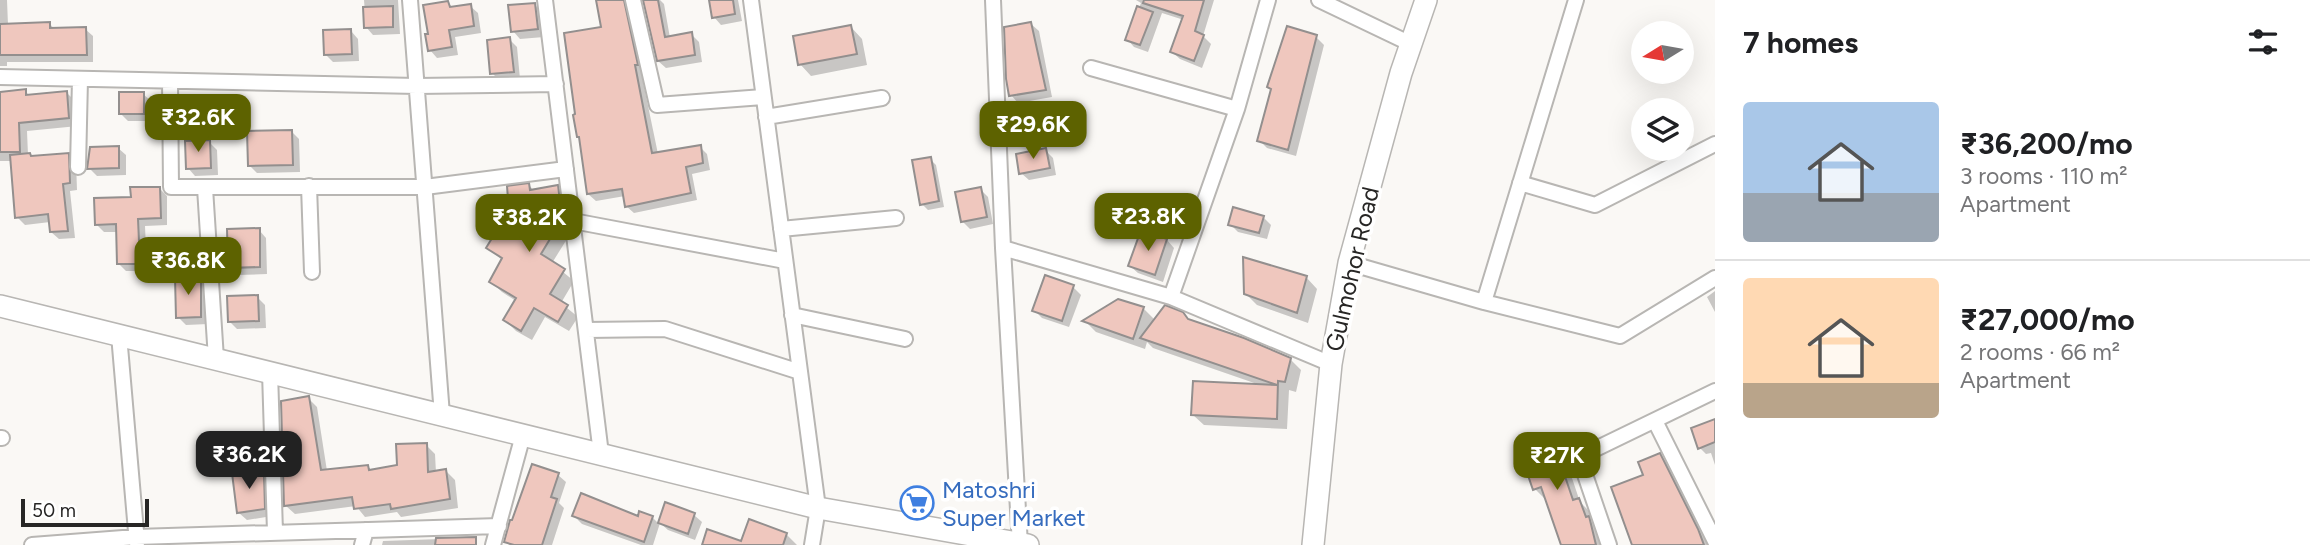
<!DOCTYPE html>
<meta charset="utf-8">
<style>
:root{--surface:#fff;--page:#f2f2f2;--text:#202124;--muted:#757577;--line:#e0e0e0;--accent:#5d6200}
body{margin:0;font-family:Figtree,sans-serif;background:var(--page);color:var(--text);height:100vh;display:flex;flex-direction:column;font-size:26px;white-space:nowrap}
*{box-sizing:border-box;margin:0}
p{font-size:23px;color:var(--muted)}
.icon{flex:none;width:38px;height:38px;fill:none;stroke:currentColor;stroke-width:2;stroke-linecap:round;stroke-linejoin:round}
.map{position:relative;flex:1;overflow:hidden}
.panel{display:flex;flex-direction:column;background:var(--surface);width:595px}
.panel>*{flex:none}
.needle{width:46px;rotate:259deg}
.controls{position:absolute;left:1631px;top:21px;display:grid;gap:14px}
.controls a{display:grid;place-items:center;width:63px;height:63px;border-radius:50%;background:var(--surface);box-shadow:0 7px 28px #0002;font-size:35px}
.scale{position:absolute;left:21px;bottom:18px;width:128px;box-sizing:border-box;padding-left:7px;border:4px solid #272625;border-top:0;font-size:19px;line-height:24px;white-space:nowrap;color:#272625;-webkit-text-stroke:5px #fff;paint-order:stroke}
.price{position:absolute;translate:-50% -60px;padding:0 16px;border-radius:14px;background:var(--accent);color:#fff;font-size:23px;line-height:46px;filter:drop-shadow(0 2px 4px #0008)}
.price::after{content:'';position:absolute;left:50%;top:42px;width:21px;height:16px;margin-left:-10px;background:inherit;clip-path:polygon(0 0,100% 0,50% 100%)}
.price.current{background:#222;color:#fff}
ul{padding:0;list-style:none}
li{display:flex;align-items:center;gap:21px;height:175px;padding:0 28px}
li+li{border-top:2px solid var(--line)}
li span{display:grid;place-items:center;flex:none;width:196px;height:140px;border-radius:7px;color:#555}
li>.icon{margin-inline-start:auto}
span .icon{width:84px;height:84px;fill:#fffc;stroke-width:1}
li b{font-size:30px}
h2{display:flex;justify-content:space-between;align-items:center;height:84px;padding:0 28px;font-size:30px}
main{display:flex;flex:1;min-height:0}
.map>svg:first-child{display:block}
.shadow{fill:#0003}
.building{fill:#efc7be;stroke:#938f8e;stroke-width:2}
.lines{fill:none;stroke-linecap:round;stroke-linejoin:round}
.street-casing{stroke:#b8b6b3;stroke-width:18}
.secondary-casing{stroke:#b8b6b3;stroke-width:24}
.street{stroke:#fff;stroke-width:14}
.secondary{stroke:#fff;stroke-width:21}
.labels{text-anchor:middle;dominant-baseline:central;stroke-width:7;stroke-linejoin:round;paint-order:stroke}
.street-label{font-size:24px;fill:#272625;stroke:#fff}
.shop-label{font-size:24px;fill:#366cbe;stroke:#fff;text-anchor:start}
</style>
<main>
<div class="map">
<svg width="1715" height="545" viewBox="0 0 1715 545">
<rect width="100%" height="100%" fill="#faf8f5"/>
<path class="shadow" d="M0 0H7L8 25 50 24 55 30 85 29 93 36V62H7V66H0Z
M364 0H398L400 34 373 35 366 27Z
M598 0H625L627 2 644 72H641L658 154 700 147 707 154 710 170 692 174 697 200 634 213 626 206 625 196 596 201 588 194 603 29Z
M644 0H660L664 4 670 38 691 34 699 42 702 62 666 68 658 61Z
M711 0H738L742 21 721 25 714 17Z
M1136 0H1214L1203 36 1211 44 1202 68 1180 59 1172 52 1184 20 1162 13 1148 52 1134 47 1127 39 1141 3Z
M448 3 453 8 470 6 478 13 481 33 455 37 458 55 437 58 430 50Z
M534 4 542 12 544 37 520 39 513 31Z
M1031 24 1039 31 1052 97 1018 103 1011 95Z
M851 27 862 39 867 65 811 76 800 64Z
M351 31 358 39 359 61 333 62 325 54Z
M1316 37 1324 45 1296 156 1267 148 1259 140Z
M509 39 517 47 520 79 500 81 492 73Z
M25 91 30 96 67 93 76 102 78 126 27 131 28 155 33 158 68 154 76 162 77 190 70 191 75 238 59 239 51 232 50 222 25 225 17 217 12 161H0V94Z
M143 94 151 101V121H128L121 114Z
M291 131 299 139 300 172 257 173 250 166Z
M209 142 217 150 218 175 195 176 188 168Z
M118 148 126 155V175L97 176 89 168Z
M1045 150 1053 158 1056 175 1029 180 1021 173Z
M930 159 936 165 944 207 928 210 922 204Z
M529 185 534 191 558 187 568 198 572 231 552 263 574 281 561 303 578 317 569 331 545 317 532 340 516 331 505 320 516 301 502 292 491 282 503 261 488 248 513 242Z
M159 188 167 196V225L145 226 147 271H126L119 264 118 232H104L96 224 133 198Z
M980 189 988 197 993 224 970 229 962 221Z
M1263 217 1271 225 1267 239 1238 232 1230 224Z
M259 230 266 238 267 274 238 275 230 267Z
M1167 240 1174 248 1163 282 1138 273 1130 266Z
M1306 277 1317 289 1308 323 1257 305 1245 293Z
M200 278 207 285 208 324 186 325 178 317Z
M1073 287 1081 295 1069 327 1042 318 1034 310Z
M1715 291V312L1707 297Z
M257 297 265 305 266 328 237 329 229 321Z
M1143 308 1156 321H1189L1290 359 1301 370 1296 392 1289 390 1287 429 1204 425 1193 415 1260 385 1153 348 1147 342 1145 349 1096 332 1085 321Z
M308 398 317 407 327 471 368 467 372 471 399 467 426 445 435 454 436 473 446 471 455 480 458 508 401 517 397 512 365 517 356 506 295 514 286 506Z
M1715 421V465L1711 453 1706 454 1700 448Z
M1550 437 1562 448 1580 502 1590 512 1602 545H1562L1547 501 1535 489Z
M1660 455 1669 464 1708 545H1636L1646 477Z
M253 471 258 477 263 476 271 484 272 516 247 520 239 513Z
M558 475 566 482 559 503 564 508 552 545H509L506 541Z
M666 505 694 515 702 522 695 540 668 530 660 523 653 545H641L582 524 574 516 652 517 659 524Z
M750 521 787 535 797 545H704L742 543Z
M470 538 476 545H382L383 541Z"/>
<path class="building" d="M596 0H624L638 65H635L652 153 701 145 703 163 686 167 691 193 625 207 622 189 587 194 579 137H577L573 115 575 114 564 33 601 27Z
M643 0H658L665 37 692 32 695 55 657 61Z
M709 0H733L735 14 712 18Z
M1144 0H1204L1195 31 1204 35 1194 61 1170 52 1183 16 1143 3Z
M448 1 450 7 471 4 474 26 449 30 452 47 428 51 425 34H428L423 5Z
M535 3 538 29 511 32 508 5Z
M393 6V27L364 28 363 7Z
M1137 6 1153 12 1140 45 1125 40Z
M50 22V28L86 27 87 55H0V24Z
M1031 22 1046 90 1009 96 1006 79 1004 27Z
M851 25 857 54 798 65 793 36Z
M1287 26 1317 35 1288 150 1257 141 1271 89 1267 87Z
M351 29 352 54 324 55 323 30Z
M510 37 514 72 490 74 487 40Z
M26 89V95L67 91 69 118 19 123 20 152H0V92Z
M119 92H144V114H119Z
M292 130 293 165 248 166 247 131Z
M210 140 211 168 186 169 185 141Z
M119 146V168L87 169 90 147Z
M1046 148 1050 168 1019 174 1016 154Z
M30 153 31 156 69 153 70 183 63 184 68 231 50 232 48 214 15 218 10 155Z
M931 157 939 201 920 205 912 160Z
M529 183 530 190 558 185 562 219 541 254 565 269 550 294 568 305 558 322 534 308 521 331 503 320 516 298 489 282 502 258 486 248 497 230 511 238 507 186Z
M130 187H160L161 218 138 219 140 264H117L116 224 95 225 94 198 131 197Z
M981 187 987 217 961 222 955 192Z
M1233 207 1264 216 1259 233 1228 225Z
M260 228V267L228 268 227 229Z
M1141 230 1167 239 1155 275 1128 266Z
M1243 257 1307 276 1297 313 1244 294Z
M1045 275 1074 285 1062 321 1032 311Z
M201 276V317L176 318 175 277Z
M258 295 259 321 228 322 227 296Z
M1118 299 1144 307 1133 339 1082 321Z
M1165 305 1183 312 1188 319 1244 338 1291 358 1285 382 1278 381 1277 419 1191 415 1193 381 1277 385 1140 338Z
M309 396 321 470 368 465 369 470 397 465 396 444 427 443 428 472 446 469 450 499 391 509 390 504 354 509 352 497 284 506 281 401Z
M1715 419V442L1698 449 1691 428Z
M1551 435 1573 500 1579 498 1586 517 1589 516 1596 545H1561L1541 487 1533 490 1518 446Z
M1660 453 1698 529 1704 545H1632L1611 487 1643 475 1638 462Z
M532 464 559 473 551 497 557 499 542 545H514L504 542 510 520H512Z
M254 469 255 475 264 474 265 509 237 513 232 473Z
M581 493 638 516 639 511 653 516 644 542 572 516Z
M665 502 695 513 688 534 658 523Z
M749 519 787 533 783 545H702L707 529 741 541Z
M476 537V545H435L436 538Z"/>
<g class="lines">
<defs>
<path id="street" d="M410 0 442 415
M545 0 601 454
M633 0 657 105 763 97
M751 0 818 508 812 545
M993 0 1003 248
M1319 0 1411 44
M1091 68 1237 109
M0 77 417 86 556 84
M170 81 171 187H425L566 169
M766 117 882 98
M78 167 80 79
M1520 183 1595 205 1715 144
M309 186 312 272
M205 188 216 359
M573 221 785 261
M781 229 896 218
M1349 263 1484 302 1620 336 1715 278
M1171 297 1237 109 1268 0
M1484 302 1576 0
M792 315 905 339
M586 330 665 329 800 372
M119 335 137 543
M270 372 275 532
M1655 421 1715 541
M0 438H2
M32 545 136 537 499 526
M362 545 366 530
M493 545 523 435
M1020 545 1003 248 1171 297 1331 364
M1609 545 1579 457 1715 391"/>
<path id="secondary" d="M0 306 818 508 1028 545
M1313 545 1331 364 1349 263 1401 73 1426 0"/>
</defs>
<use href="#street" class="street-casing"/>
<use href="#secondary" class="secondary-casing"/>
<use href="#street" class="street"/>
<use href="#secondary" class="secondary"/>
</g>
<defs>
<symbol id="supermarket-ring" viewBox="-11 -11 22 22"><circle r="9.5" fill="#fff" stroke="#3f7fe0" stroke-width="1.5"/><path d="M-6-5.5h2.5l.6 2H6L4.5 2H-2.5L-4.4-4H-6ZM-1.5 3.2a1.3 1.3 0 1 0 .1 0ZM3 3.2a1.3 1.3 0 1 0 .1 0Z" fill="#3f7fe0"/></symbol>
</defs>
<g fill-rule="evenodd">
<use href="#supermarket-ring" x="898" y="484" width="38" height="38"/>
</g>
<g class="labels">
<g class="street-label">
<text transform="translate(1352 269) rotate(-77)">Gulmohor Road</text>
</g>
<g class="shop-label">
<text x="942" y="489">Matoshri<tspan x="942" dy="28">Super Market</tspan></text>
</g>
</g>
</svg>
<div class="controls">
<a><svg class="needle" viewBox="-14 -14 28 28"><path d="M0-13l5 13h-10z" fill="#e53935"/><path d="M0 13l5-13h-10z" fill="#757577"/></svg></a>
<a><svg class="icon" aria-label="layers" viewBox="0 0 24 24"><path d="M12 4l9 5-9 5-9-5zM3 14l9 5 9-5"/></svg></a>
</div>
<div class="scale">50 m</div>
<b class="price" style="left:198px;top:154px">₹32.6K</b>
<b class="price" style="left:1033px;top:161px">₹29.6K</b>
<b class="price" style="left:1148px;top:253px">₹23.8K</b>
<b class="price" style="left:529px;top:254px">₹38.2K</b>
<b class="price" style="left:188px;top:297px">₹36.8K</b>
<b class="price current" style="left:249px;top:491px">₹36.2K</b>
<b class="price" style="left:1557px;top:492px">₹27K</b>
</div>
<section class="panel">
<h2>7 homes<svg class="icon" aria-label="filters" viewBox="0 0 24 24"><path d="M4 7h16M4 17h16"/><circle cx="9" cy="7" r="2"/><circle cx="15" cy="17" r="2"/></svg></h2>
<ul>
<li><span style="background:linear-gradient(#a9c7e8 65%,#9aa5b1 0)"><svg class="icon" aria-label="home" viewBox="0 0 24 24"><path d="M3 11l9-7 9 7M6 9v11h12V9"/></svg></span><div><b>₹36,200/mo</b><p>3 rooms · 110 m²</p><p>Apartment</p></div></li>
<li><span style="background:linear-gradient(#ffd9b3 75%,#b9a48a 0)"><svg class="icon" aria-label="home" viewBox="0 0 24 24"><path d="M3 11l9-7 9 7M6 9v11h12V9"/></svg></span><div><b>₹27,000/mo</b><p>2 rooms · 66 m²</p><p>Apartment</p></div></li>
</ul>
</section>
</main>
